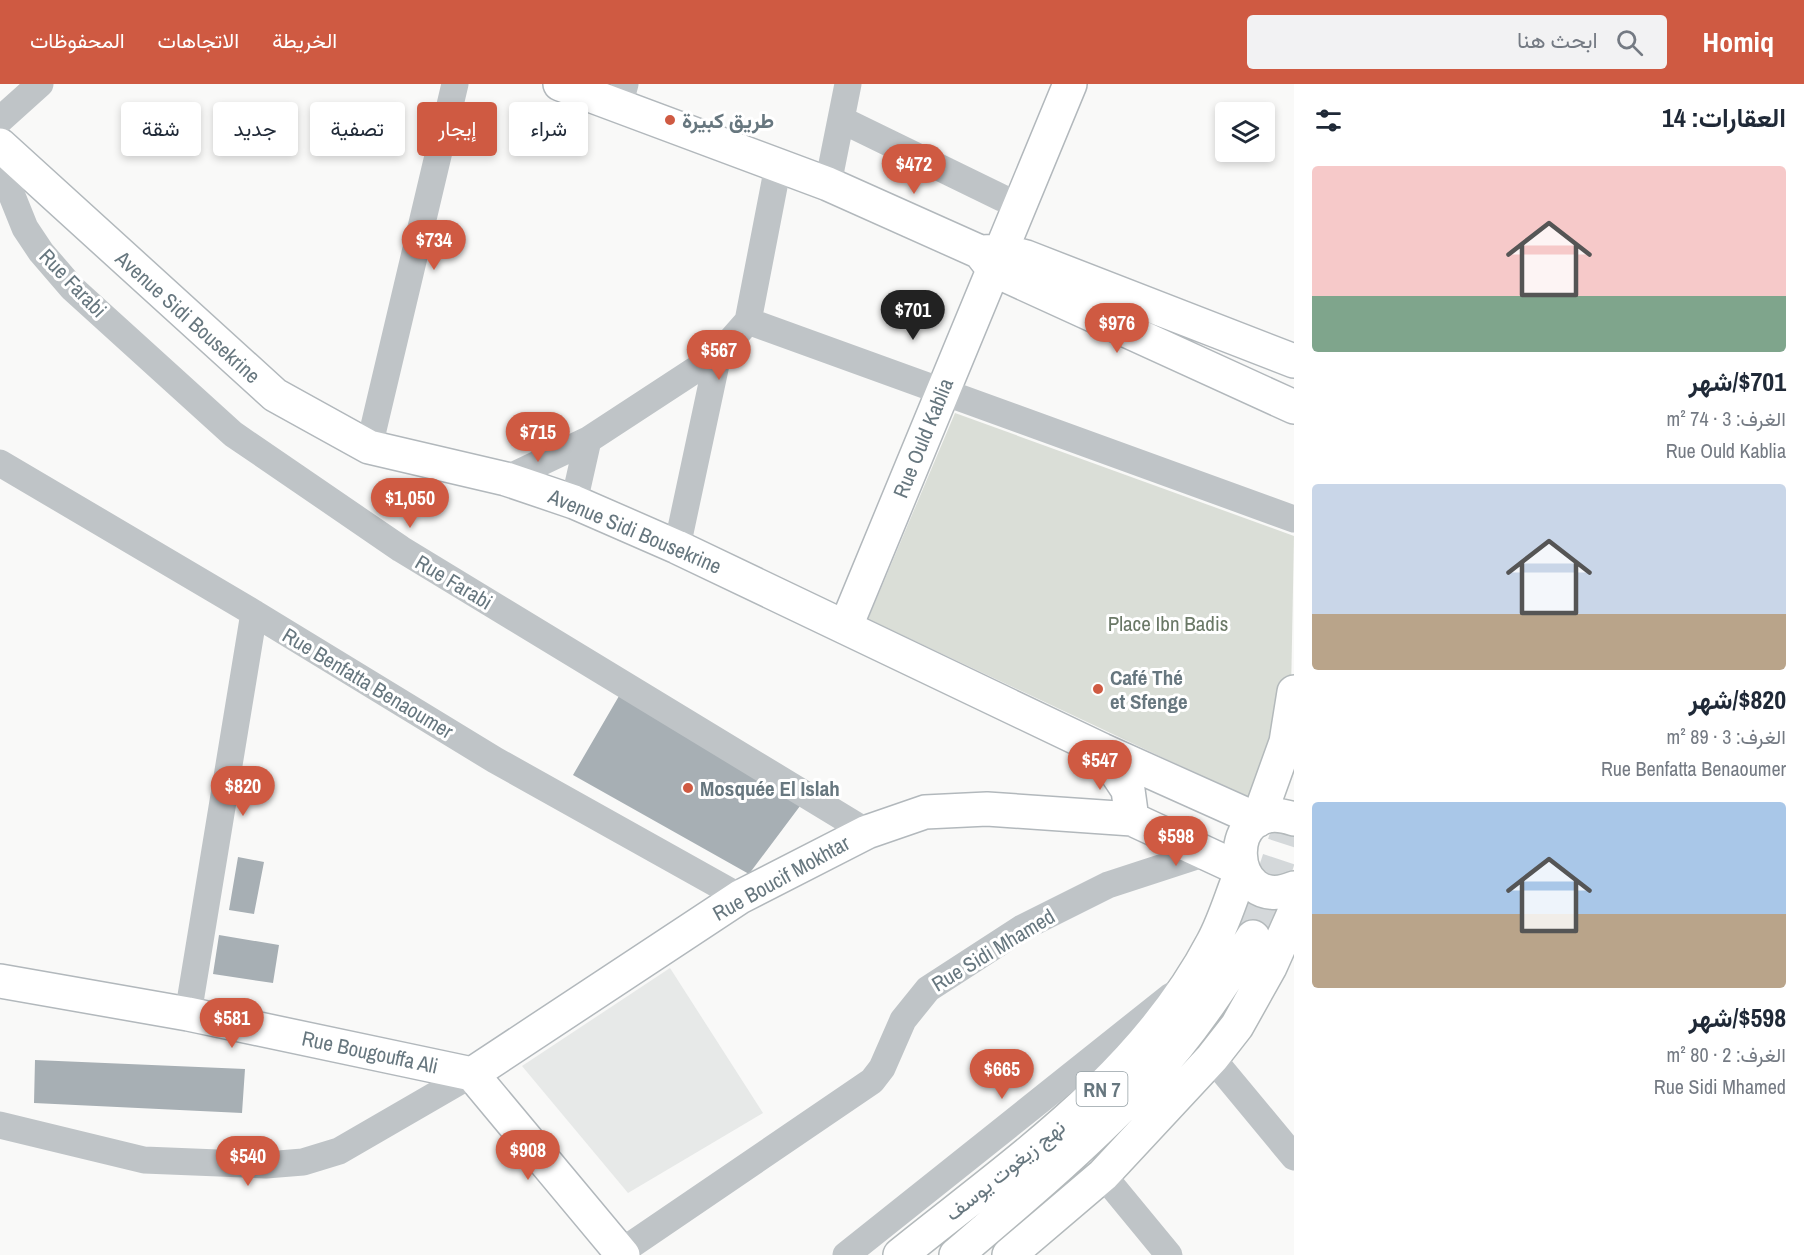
<!DOCTYPE html>
<html lang="ar">
<meta charset="utf-8">
<style>
:root{--surface:#fff;--page:#f2f2f3;--text:#1f2937;--muted:#747a83;--accent:#cf5a42}
body{margin:0;font-family:"Archivo Narrow",Vazirmatn,sans-serif;background:var(--page);color:var(--text);direction:rtl;height:100vh;display:flex;flex-direction:column;font-size:22px;white-space:nowrap}
*{box-sizing:border-box;margin:0}
p{font-size:20px;color:var(--muted)}
.icon{flex:none;width:33px;height:33px;fill:none;stroke:currentColor;stroke-width:2;stroke-linecap:round;stroke-linejoin:round}
.map{position:relative;flex:1;overflow:hidden;direction:ltr}
.drawer{display:flex;flex-direction:column;background:var(--surface);width:510px}
.drawer>*{flex:none}
.guide{position:absolute;left:18px;top:18px;width:570px;height:54px;direction:rtl;display:flex;gap:12px}
.fabs{position:absolute;left:1215px;top:18px;display:grid;gap:12px}
.fabs a{display:grid;place-items:center;width:60px;height:60px;border-radius:6px;background:var(--surface);box-shadow:0 3px 9px #0003;font-size:30px}
.price{position:absolute;translate:-50% -51px;padding:0 14px;border-radius:21px;background:var(--accent);color:#fff;font-size:20px;line-height:39px;filter:drop-shadow(0 2px 3px #0008)}
.price::after{content:'';position:absolute;left:50%;top:36px;width:18px;height:14px;margin-left:-9px;background:inherit;clip-path:polygon(0 0,100% 0,50% 100%)}
.price.active{background:#222;color:#fff}
ul{padding:0;list-style:none}
li{display:grid;align-content:center;gap:12px;height:318px;padding:0 18px}
li span{display:grid;place-items:center;height:186px;border-radius:6px;color:#555}
li>.icon{margin-inline-start:auto}
span .icon{width:108px;height:108px;fill:#fffc;stroke-width:1}
li b{font-size:26px}
h2{display:flex;justify-content:space-between;align-items:center;height:72px;padding:0 18px;font-size:26px}
.chip{padding:0 21px;border-radius:6px;background:var(--surface);box-shadow:0 3px 9px #0003;font-size:21px;line-height:54px}
.chip.active{background:var(--accent);color:#fff}
header{display:flex;align-items:center;gap:36px;box-sizing:border-box;height:84px;padding:0 30px;background:var(--accent);color:#fff}
header strong{font-size:28px}
nav{display:flex;gap:33px;margin-inline-start:auto;font-size:21px}
.search{width:420px;height:54px;background:var(--page);display:flex;align-items:center;gap:15px;box-sizing:border-box;padding:0 21px;border-radius:6px;color:var(--muted);font-size:22px}
main{display:flex;flex:1;min-height:0}
.map>svg:first-child{display:block}
.built{fill:#e7e9e8}
.green{fill:#daded7}
.building{fill:#a7afb4}
.lines{fill:none;stroke-linecap:round;stroke-linejoin:round}
.primary-tunnel{stroke:#d4d8da;stroke-width:33;stroke-dasharray:33 16;stroke-linecap:butt}
.secondary-casing{stroke:#b2b8bc;stroke-width:36}
.primary-casing{stroke:#b3b9bb;stroke-width:36}
.street{stroke:#bfc4c7;stroke-width:27}
.secondary{stroke:#fff;stroke-width:33}
.primary{stroke:#fff;stroke-width:33}
.poi-dot{fill:#cf5a42;stroke:#fff;stroke-width:2}
.labels{text-anchor:middle;dominant-baseline:central;stroke-width:6;stroke-linejoin:round;paint-order:stroke}
.shield{fill:#fff;stroke:#95a0a5;stroke-width:1.5}
.shield-label{font-size:20px;font-weight:bold;fill:#67777f}
.poi-label{font-size:21px;font-weight:bold;fill:#67777f;stroke:#fff;text-anchor:start}
.street-label{font-size:21px;fill:#67777f;stroke:#fff}
.park-label{font-size:21px;fill:#6a7866;stroke:#fff}
</style>
<header>
<strong>Homiq</strong>
<div class="search"><svg class="icon" aria-label="search" viewBox="0 0 24 24"><circle cx="10" cy="10" r="6"/><path d="M15 15l6 6"/></svg>ابحث هنا</div>
<nav><a>الخريطة</a><a>الاتجاهات</a><a>المحفوظات</a></nav>
</header>
<main>
<section class="drawer">
<h2>العقارات: 14<svg class="icon" aria-label="filters" viewBox="0 0 24 24"><path d="M4 7h16M4 17h16"/><circle cx="9" cy="7" r="2"/><circle cx="15" cy="17" r="2"/></svg></h2>
<ul>
<li><span style="background:linear-gradient(#f6c9c9 70%,#7fa58c 0)"><svg class="icon" aria-label="home" viewBox="0 0 24 24"><path d="M3 11l9-7 9 7M6 9v11h12V9"/></svg></span><div><b>$701/شهر</b><p>الغرف: 3 · 74 m²</p><p>Rue Ould Kablia</p></div></li>
<li><span style="background:linear-gradient(#c9d6e8 70%,#b9a48a 0)"><svg class="icon" aria-label="home" viewBox="0 0 24 24"><path d="M3 11l9-7 9 7M6 9v11h12V9"/></svg></span><div><b>$820/شهر</b><p>الغرف: 3 · 89 m²</p><p>Rue Benfatta Benaoumer</p></div></li>
<li><span style="background:linear-gradient(#a9c7e8 60%,#b9a48a 0)"><svg class="icon" aria-label="home" viewBox="0 0 24 24"><path d="M3 11l9-7 9 7M6 9v11h12V9"/></svg></span><div><b>$598/شهر</b><p>الغرف: 2 · 80 m²</p><p>Rue Sidi Mhamed</p></div></li>
</ul>
</section>
<div class="map">
<svg width="1294" height="1171" viewBox="0 0 1294 1171">
<rect width="100%" height="100%" fill="#f9f9f8"/>
<path class="built" d="M670 884 763 1029 628 1109 522 982Z"/>
<path class="green" d="M955 329 1294 452 1291 609 1255 717 868 535Z"/>
<path class="building" d="M619 612 803 718 749 790 573 691Z
M238 773 264 778 254 830 229 826Z
M219 851 279 861 273 899 213 890Z
M35 976 245 985 242 1029 34 1019Z"/>
<g class="lines">
<path class="primary-tunnel" d="M1253 853 1294 729"/>
<defs>
<path id="secondary" d="M560 0 828 100 980 168 994 186 1294 323
M0 61 275 311 369 363 506 395 574 418 677 463 1102 666 1258 736
M982 168 1003 167 1026 173 1294 277
M846 542 1070 0
M1102 667 1128 706 1132 735
M0 897 188 930 472 990 623 1171
M472 990 740 813 867 748 925 728 987 725 1132 735 1242 786"/>
<path id="primary" d="M1294 735C1219 709 1226 833 1294 804
M1258 736 1286 658 1294 608
M900 1171C1014 1079 1143 992 1213 858 1225 836 1232 810 1242 786
M956 1171C1023 1114 1091 1057 1151 992 1190 951 1222 901 1253 853
M1009 1171 1103 1091 1212 974 1237 942 1270 883 1294 829"/>
</defs>
<use href="#secondary" class="secondary-casing"/>
<use href="#primary" class="primary-casing"/>
<path class="street" d="M619 22 625 0
M0 36 40 0
M842 36 1002 114
M0 82 25 144 41 168 72 204 233 350 401 465 867 748
M828 100 848 0
M748 237 1294 435
M369 363 455 0
M0 379 254 529 495 676 740 813
M506 395 588 356 718 271 748 237 778 82
M574 418 588 356
M677 463 718 271
M188 930 254 529
M1212 974 1294 1073
M0 1041 144 1076 266 1081 303 1078 339 1067 472 990
M1103 1091 1169 1171
M621 1168 872 997 882 984 903 936 928 905 1022 844 1108 801 1206 769
M846 1171 1171 912"/>
<use href="#secondary" class="secondary"/>
<use href="#primary" class="primary"/>
</g>
<g class="poi-dot">
<circle cx="670" cy="36" r="6"/>
<circle cx="1098" cy="605" r="6"/>
<circle cx="688" cy="704" r="6"/>
</g>
<g class="labels">
<rect class="shield" x="1076.5" y="988" width="51" height="34" rx="4.5"/>
<g class="shield-label">
<text x="1102" y="1005">RN 7</text>
</g>
<g class="poi-label">
<text x="682" y="36">طريق كبيرة</text>
<text x="1110" y="593">Café Thé<tspan x="1110" dy="24">et Sfenge</tspan></text>
<text x="700" y="704">Mosquée El Islah</text>
</g>
<g class="street-label">
<text transform="translate(73 199) rotate(46)">Rue Farabi</text>
<text transform="translate(188 233) rotate(42)">Avenue Sidi Bousekrine</text>
<text transform="translate(923 354) rotate(-68)">Rue Ould Kablia</text>
<text transform="translate(635 447) rotate(23)">Avenue Sidi Bousekrine</text>
<text transform="translate(454 498) rotate(31)">Rue Farabi</text>
<text transform="translate(368 599) rotate(31)">Rue Benfatta Benaoumer</text>
<text transform="translate(781 794) rotate(-29)">Rue Boucif Mokhtar</text>
<text transform="translate(993 866) rotate(-31)">Rue Sidi Mhamed</text>
<text transform="translate(370 968) rotate(12)">Rue Bougouffa Ali</text>
<text transform="translate(1005 1086) rotate(-39)">نهج زيغوت يوسف</text>
</g>
<g class="park-label">
<text x="1168" y="539">Place Ibn Badis</text>
</g>
</g>
</svg>
<div class="fabs">
<a><svg class="icon" aria-label="layers" viewBox="0 0 24 24"><path d="M12 4l9 5-9 5-9-5zM3 14l9 5 9-5"/></svg></a>
</div>
<b class="price" style="left:914px;top:111px">$472</b>
<b class="price" style="left:434px;top:187px">$734</b>
<b class="price active" style="left:913px;top:257px">$701</b>
<b class="price" style="left:1117px;top:270px">$976</b>
<b class="price" style="left:719px;top:297px">$567</b>
<b class="price" style="left:538px;top:379px">$715</b>
<b class="price" style="left:410px;top:445px">$1,050</b>
<b class="price" style="left:1100px;top:707px">$547</b>
<b class="price" style="left:243px;top:733px">$820</b>
<b class="price" style="left:1176px;top:783px">$598</b>
<b class="price" style="left:232px;top:965px">$581</b>
<b class="price" style="left:1002px;top:1016px">$665</b>
<b class="price" style="left:528px;top:1097px">$908</b>
<b class="price" style="left:248px;top:1103px">$540</b>
<div class="guide">
<a class="chip">شراء</a>
<a class="chip active">إيجار</a>
<a class="chip">تصفية</a>
<a class="chip">جديد</a>
<a class="chip">شقة</a>
</div>
</div>
</main>
